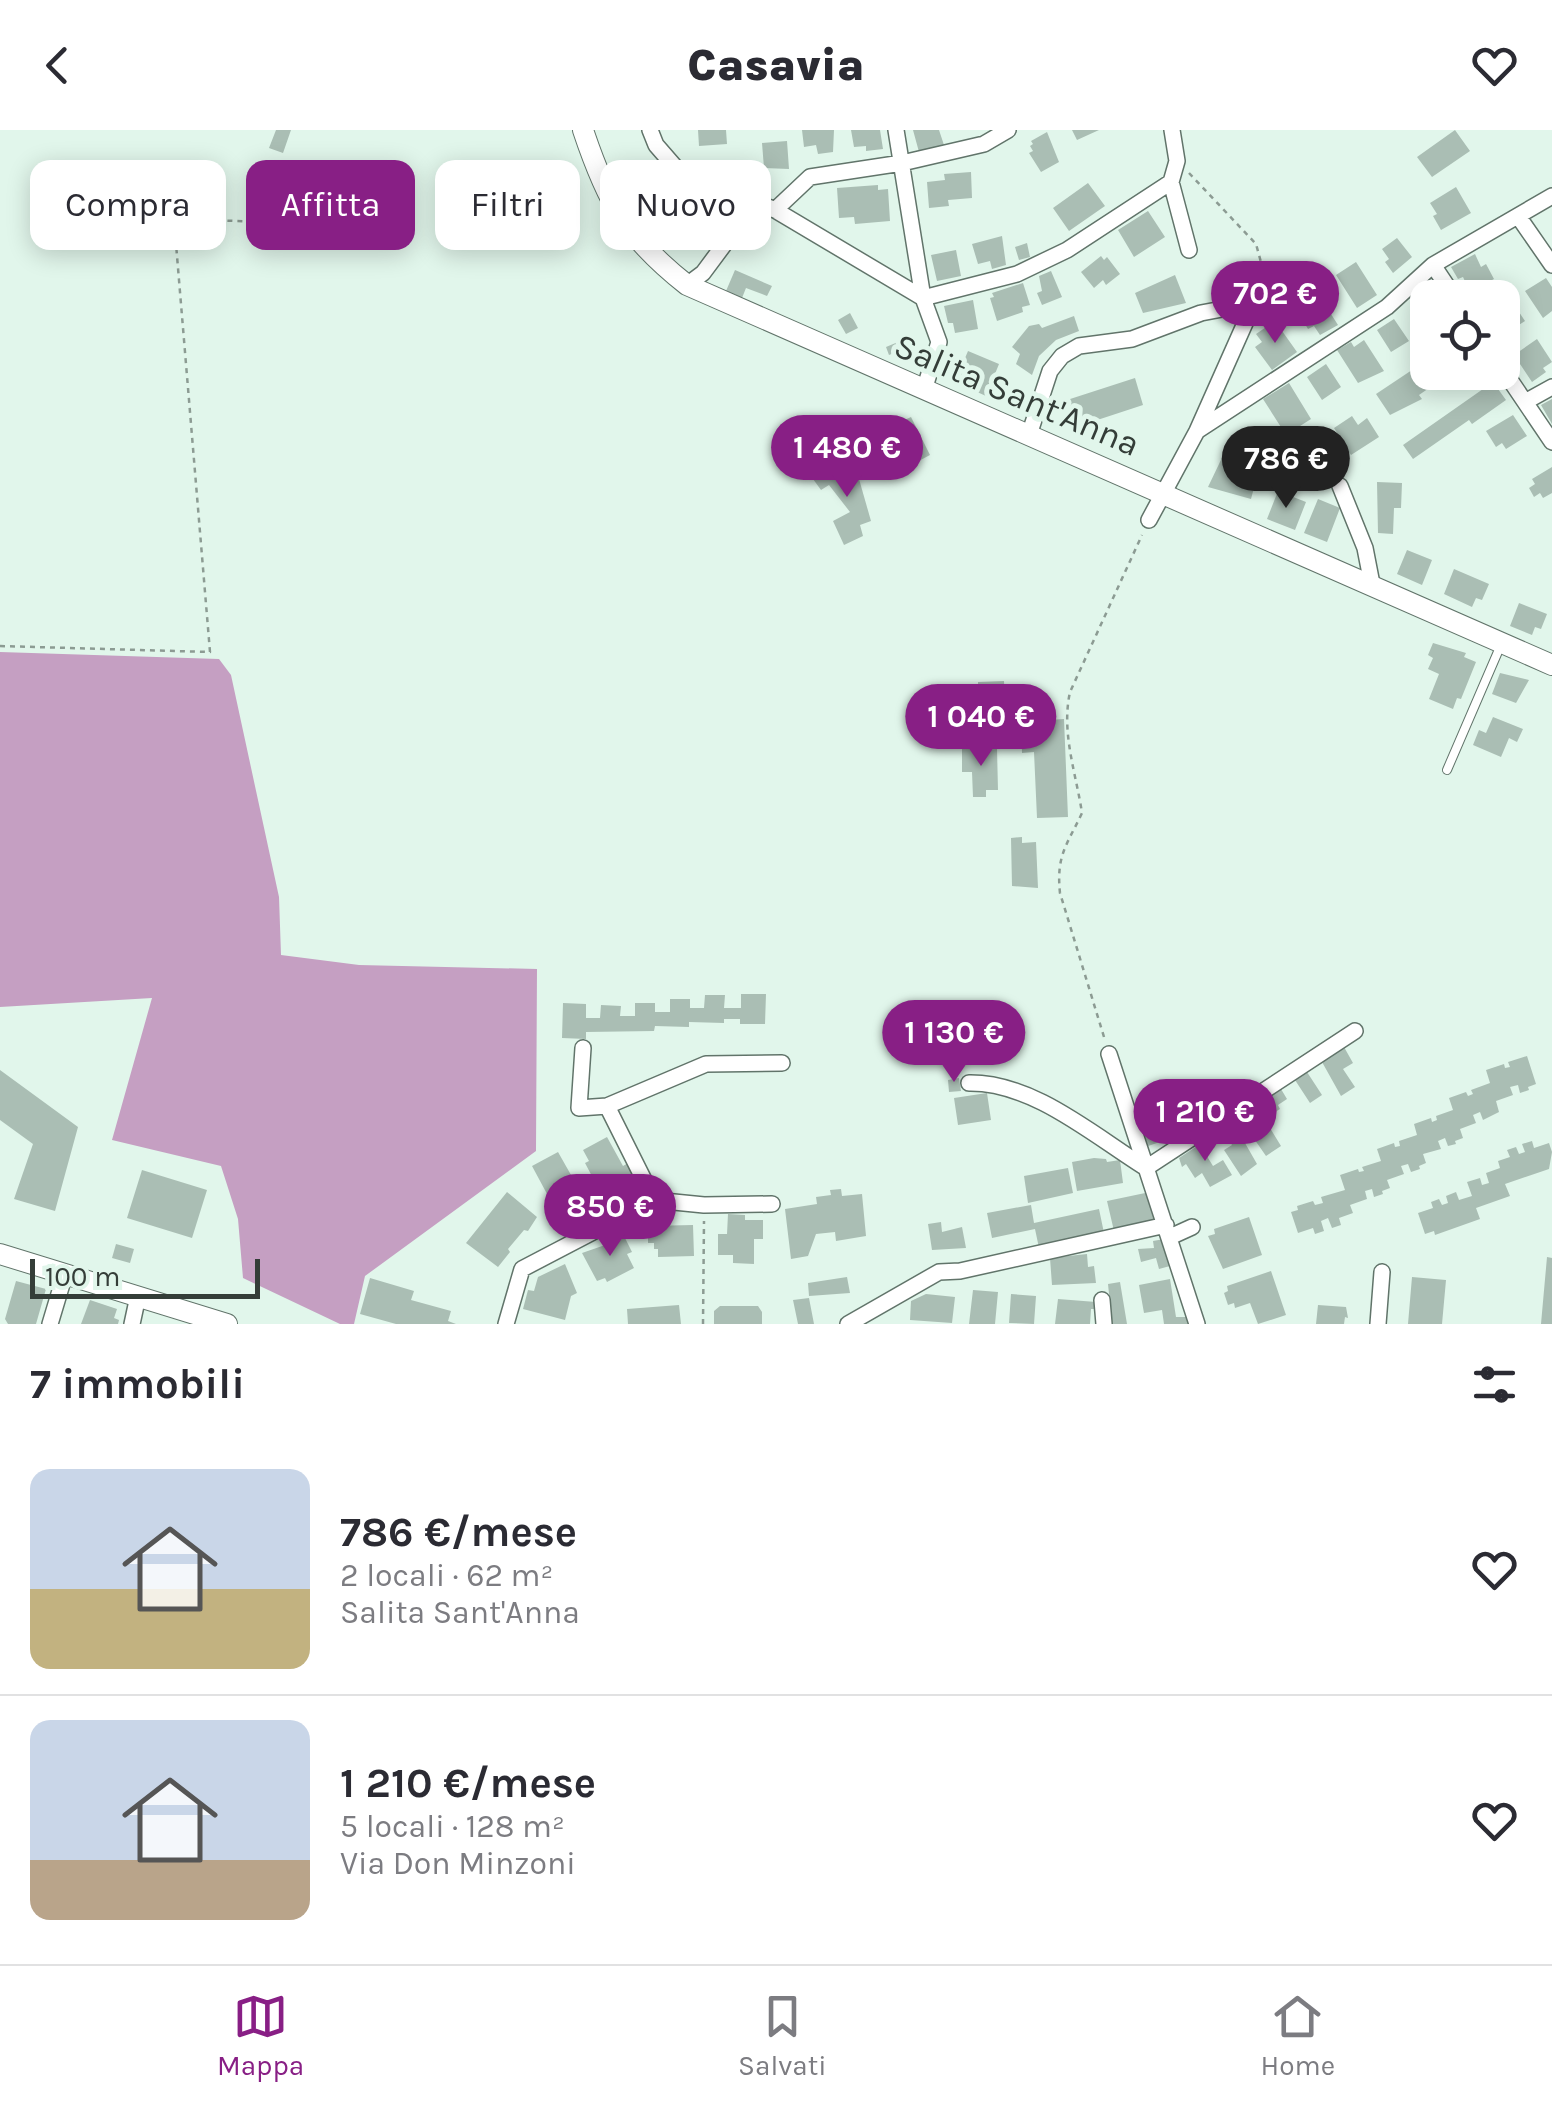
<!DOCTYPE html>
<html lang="it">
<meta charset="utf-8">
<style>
:root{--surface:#fff;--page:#f2f2f3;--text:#2b2b33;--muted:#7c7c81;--line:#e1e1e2;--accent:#881f85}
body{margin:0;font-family:Karla,sans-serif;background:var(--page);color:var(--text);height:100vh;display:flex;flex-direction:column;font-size:38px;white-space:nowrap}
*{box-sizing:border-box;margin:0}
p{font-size:32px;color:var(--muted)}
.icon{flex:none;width:55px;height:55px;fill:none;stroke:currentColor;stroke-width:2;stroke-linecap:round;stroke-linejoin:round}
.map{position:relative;height:1194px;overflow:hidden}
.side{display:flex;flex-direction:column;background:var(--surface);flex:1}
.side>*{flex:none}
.banner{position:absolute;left:30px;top:30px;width:1000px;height:90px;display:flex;gap:20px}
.controls{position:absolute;left:1410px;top:150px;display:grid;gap:20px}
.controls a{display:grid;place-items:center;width:110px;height:110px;border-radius:20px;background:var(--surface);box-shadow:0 5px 25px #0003;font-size:50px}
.scale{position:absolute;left:30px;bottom:25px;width:230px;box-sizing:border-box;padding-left:10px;border:5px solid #343d38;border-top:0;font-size:28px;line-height:35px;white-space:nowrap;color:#343d38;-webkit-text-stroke:8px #e1f6eb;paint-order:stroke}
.price{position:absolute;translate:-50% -85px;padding:0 22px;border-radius:35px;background:var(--accent);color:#fff;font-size:32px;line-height:65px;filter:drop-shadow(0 2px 5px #0008)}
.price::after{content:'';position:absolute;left:50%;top:60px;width:30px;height:22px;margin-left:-15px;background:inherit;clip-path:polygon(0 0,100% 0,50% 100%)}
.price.on{background:#222;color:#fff}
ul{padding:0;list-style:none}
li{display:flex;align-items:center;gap:30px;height:250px;padding:0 30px}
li+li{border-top:2px solid var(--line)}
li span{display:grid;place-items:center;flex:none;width:280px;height:200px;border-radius:20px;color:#555}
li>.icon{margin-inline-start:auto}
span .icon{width:120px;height:120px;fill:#fffc;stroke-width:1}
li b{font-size:42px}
h2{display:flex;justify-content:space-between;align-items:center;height:120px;padding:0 30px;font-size:42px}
.pill{padding:0 35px;border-radius:20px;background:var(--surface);box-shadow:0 5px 25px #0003;font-size:35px;line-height:90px}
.pill.on{background:var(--accent);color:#fff}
header{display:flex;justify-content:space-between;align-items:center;height:130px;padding:0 30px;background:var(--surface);font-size:45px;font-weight:800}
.tab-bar{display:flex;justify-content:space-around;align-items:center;height:140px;border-top:2px solid var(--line);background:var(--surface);font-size:28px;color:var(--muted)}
.tab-bar a{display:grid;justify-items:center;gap:5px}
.tab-bar .on{color:var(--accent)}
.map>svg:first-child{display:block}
.forest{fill:#c59fc2}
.building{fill:#aabeb4}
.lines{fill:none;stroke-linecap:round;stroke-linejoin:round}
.service-casing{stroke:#61746a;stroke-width:10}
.minor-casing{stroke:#61746a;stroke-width:18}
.tertiary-casing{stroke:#61746a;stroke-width:22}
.path{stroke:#8c9b93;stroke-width:2.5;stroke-dasharray:5 5;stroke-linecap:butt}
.service{stroke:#fff;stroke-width:8}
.minor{stroke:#fff;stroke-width:15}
.tertiary{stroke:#fff;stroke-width:20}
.labels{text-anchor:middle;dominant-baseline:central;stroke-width:10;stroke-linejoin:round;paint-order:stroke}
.street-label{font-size:35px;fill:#343d38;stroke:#e1f6eb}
</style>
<header><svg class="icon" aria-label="back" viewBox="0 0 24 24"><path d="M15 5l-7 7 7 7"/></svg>Casavia<svg class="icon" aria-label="heart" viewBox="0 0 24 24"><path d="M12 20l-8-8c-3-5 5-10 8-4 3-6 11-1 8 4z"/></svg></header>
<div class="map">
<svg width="1552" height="1194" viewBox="0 0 1552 1194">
<rect width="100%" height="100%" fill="#e1f6eb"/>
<path class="forest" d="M0 522 219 529 231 545 279 767 281 825 359 835 537 839 536 1021 365 1146 354 1194H340L243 1148 238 1089 221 1036 112 1010 152 868 0 877Z"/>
<path class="building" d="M276 0H291L283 23 269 18Z
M698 0H726L727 14 699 16Z
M802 0H834L833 22 818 24 816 15 804 17Z
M851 0H880L883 19 866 21V16L854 17Z
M913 0H939L944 15 919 22Z
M1072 0H1099L1077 10Z
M1455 0 1470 21 1432 47 1417 27Z
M1047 2 1059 32 1041 42 1029 23 1033 21 1030 16 1033 14 1031 11Z
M787 11 789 39 764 38 762 13Z
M644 32H652L668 52 655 69 644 70 632 51 636 39Z
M971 42 972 68 948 70 949 76 929 78 927 52 945 50 944 44Z
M1088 53 1105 76 1069 101 1053 78Z
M878 55V60L888 59 890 91 855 94 854 87 839 88 837 58Z
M1456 57 1471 83 1441 100 1433 86 1437 84 1430 73Z
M703 70 722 84 707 106 695 97 691 102 666 83 673 73 691 86Z
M1148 81 1165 107 1134 127 1118 100Z
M1002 106 1006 135 992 139 990 131 978 134 972 114Z
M1397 108 1412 127 1393 143 1385 132 1389 129 1382 119Z
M1027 113 1030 127 1019 130 1015 117Z
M956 120 961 146 937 151 931 125Z
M1475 124 1481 137 1486 134 1494 149 1470 162 1463 147 1458 149 1451 137Z
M1101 126 1104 130 1107 127 1120 144 1106 155 1103 150 1094 158 1081 142Z
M1356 132 1377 165 1357 178 1336 145Z
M735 140 772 156 767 166 746 158 742 168 726 161Z
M1051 141 1062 167 1042 175 1037 163 1042 161 1039 146Z
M1175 145 1186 173 1143 183 1135 163Z
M1546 148 1552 157V181L1543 188 1525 161Z
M1023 153 1030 175 1022 177 1023 182 997 191 990 168 994 167 992 163Z
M1438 160 1443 168H1428V200L1424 202 1410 180 1415 176 1411 171 1425 162 1428 167Z
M973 170 978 199 955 203 953 193H948L944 176Z
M1511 170 1525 191 1502 206V176Z
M1321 178 1326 187 1331 184 1338 195 1320 205 1314 196 1308 199 1302 189Z
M850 183 858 198 846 204 838 190Z
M1074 186 1079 201 1056 210 1039 226 1032 245 1016 234 1020 224 1012 217 1029 196 1039 194 1042 198Z
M1394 189 1409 211 1391 222 1377 200Z
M1275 191 1297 222 1272 240 1255 217 1262 212 1256 204Z
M1537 209 1552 232 1543 238 1546 242 1532 252 1514 225Z
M1364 210 1384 241 1358 253 1337 220 1351 212 1354 217Z
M898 212 901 220 889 225 886 217Z
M968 221 999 234 986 266 955 252Z
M1326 234 1341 257 1322 270 1307 247Z
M1418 236 1432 256 1419 265 1422 269 1390 285 1376 264Z
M1433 242H1460L1441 254Z
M1135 248 1143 275 1076 297 1067 270Z
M1493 252 1506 270 1472 294 1469 290 1413 329 1403 315Z
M1289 253 1311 289 1286 305 1263 269Z
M1552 269V294L1541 275Z
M1513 285 1527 306 1506 319 1502 313 1496 317 1486 301Z
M1352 286 1358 295 1367 288 1379 307 1351 325 1334 298Z
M911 287 930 325 913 334 894 295Z
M1269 303 1289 335 1312 322 1319 333 1297 347 1289 335 1278 342 1258 310Z
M1230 311 1256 320 1248 352 1255 354 1251 369 1208 357Z
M843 330 859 349 871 391 860 395 863 406 844 415 833 391 850 382 829 355 821 360 813 349 823 342 827 349 830 347 828 339Z
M1552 337V363L1543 368 1540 363 1534 367 1529 358 1535 354 1532 349Z
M1377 352 1402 353 1401 378H1394L1393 404 1378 403Z
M1278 361 1306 372 1295 400 1267 389Z
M1318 369 1340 378 1327 412 1304 403Z
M1407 420 1432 430 1422 455 1397 444Z
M1454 439 1489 454 1482 470 1476 468 1472 477 1444 464Z
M1519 473 1547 484 1541 499 1535 497 1532 505 1510 496Z
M1433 513 1466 523 1464 527 1476 532 1461 569 1457 568 1453 579 1429 569 1439 544 1428 539 1433 528 1428 525Z
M1500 543 1529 550 1516 573 1492 564Z
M1004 551 1005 577H978V552Z
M1493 587 1523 599 1517 612 1509 608 1501 627 1473 615 1479 600 1486 603Z
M1064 589 1068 687 1037 688 1034 622 1022 623 1021 592Z
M962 614H974V620L997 619 998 660H986V667H973L972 642H962Z
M1022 707V713L1036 712 1038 758 1012 756 1011 708Z
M741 864H766L765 894H740V889H724V893L689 892V897L655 896 654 901 586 902V909L562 908 563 873 586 874V888H600L601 875 621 876 620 886H635V873H655V882H670V869H690V878H704L705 865H725L724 878H741Z
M1344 917 1353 933 1343 939 1355 957 1341 966 1322 932Z
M1527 926 1536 954 1528 957 1529 960 1520 963 1518 955 1510 957 1513 965 1496 971 1499 982 1483 990 1480 982 1473 985 1476 993 1460 999 1463 1008 1455 1011 1456 1014 1448 1016 1445 1008 1438 1011 1441 1019 1423 1024 1426 1033 1419 1036 1420 1039 1411 1042 1408 1034 1401 1036 1404 1044 1387 1050 1390 1058 1382 1061 1383 1064 1374 1067 1372 1059 1365 1061 1367 1069 1350 1075 1353 1083 1339 1088 1341 1095 1332 1098 1328 1088 1321 1091 1324 1101 1315 1104 1313 1098 1298 1103 1291 1082 1298 1080 1297 1076 1313 1071 1315 1075 1323 1073 1321 1067 1345 1060 1340 1045 1358 1039 1359 1042 1364 1041 1362 1037 1381 1031 1377 1019 1394 1013 1395 1017 1400 1016 1399 1011 1417 1005 1414 994 1431 988 1432 992 1437 990 1436 986 1453 980 1449 968 1466 962 1468 966 1473 964 1471 960 1490 953 1486 940 1504 934 1505 938 1510 937 1508 932Z
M0 940 78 997 55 1081 14 1069 33 1014 0 990Z
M1307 942 1322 965 1310 973 1295 950Z
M959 948 961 961 949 962 948 950Z
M1197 949 1204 972 1176 980 1169 957Z
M1281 959 1287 969 1278 975 1280 979 1272 984 1275 988 1268 993 1257 975Z
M987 963 991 990 958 995 954 968Z
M1153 969 1166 1010 1148 1016 1135 975Z
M1246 983 1259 998 1262 996 1265 1001 1270 998 1281 1016 1266 1026 1239 987Z
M1233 992 1257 1034 1241 1046 1224 1020 1232 1015 1222 999Z
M607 1007 623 1036 628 1033 634 1043 616 1052 620 1059 604 1069 585 1033 589 1031 583 1020Z
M1211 1007 1215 1017 1205 1023 1213 1036 1223 1030 1232 1045 1210 1057 1202 1043 1195 1048 1186 1034 1182 1037 1179 1028Z
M1532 1011 1534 1018 1549 1013 1552 1022 1549 1039 1505 1054 1510 1066 1476 1078 1480 1089 1435 1105 1434 1101 1425 1104 1418 1083 1433 1078 1431 1072 1439 1069 1442 1075 1448 1073 1446 1066 1456 1062 1459 1070 1472 1066 1467 1052 1480 1048 1482 1055 1489 1053 1486 1043 1500 1038 1498 1031 1510 1027 1507 1020 1516 1017 1519 1024 1525 1022 1522 1014Z
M558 1022 575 1052 571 1054 584 1078 561 1090 532 1036Z
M1094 1028 1106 1029 1107 1032 1120 1030 1123 1053 1077 1061 1072 1032Z
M1068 1038 1073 1063 1028 1073 1024 1046Z
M142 1040 207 1060 192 1108 127 1088Z
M841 1059 842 1066 862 1064 866 1106 836 1111 835 1102 816 1104 808 1126 791 1129 785 1079 817 1074 816 1067 831 1065 830 1060Z
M507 1062 537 1087 528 1101 524 1100 508 1119 510 1122 498 1137 466 1113Z
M1150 1062 1157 1092 1114 1101 1107 1071Z
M1031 1075 1034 1093 1099 1079 1104 1103 1039 1118 1035 1099 992 1108 987 1083Z
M728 1084 745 1085V1090H763V1109H754V1134L733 1133V1125H718V1104H727Z
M1249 1087 1262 1125 1223 1139 1208 1106 1215 1104 1214 1099Z
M941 1092 942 1102 962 1097 966 1118 932 1120 928 1094Z
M693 1095 694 1126 658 1127V1119H654V1113H648V1096Z
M622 1102 632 1122 627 1124 634 1138 607 1152 605 1148 597 1151 582 1123 608 1114 606 1111Z
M1164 1109 1170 1136 1159 1139 1156 1128 1141 1132 1138 1119 1154 1118 1153 1111Z
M116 1114 134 1119 130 1133 112 1128Z
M1087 1124 1088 1137 1094 1136 1096 1153 1052 1155 1050 1128Z
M1547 1127 1552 1128V1194H1541Z
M565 1134 577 1163 571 1166 565 1190 523 1179 528 1160 534 1161 538 1147Z
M1271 1141 1286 1185 1258 1194 1250 1173 1235 1178 1234 1173 1228 1175 1224 1163 1228 1161 1227 1156Z
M847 1147 850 1163 809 1166 808 1153Z
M1412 1147 1446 1150 1442 1194H1408Z
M370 1148 414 1161 411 1170 451 1181 448 1191 456 1194H396L360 1184Z
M1170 1149 1176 1187H1188L1189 1194H1164L1162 1180 1144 1183 1139 1155Z
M16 1151 46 1159 36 1194H8L5 1189Z
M1120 1152 1127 1194H1112L1108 1154Z
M973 1160 998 1162 995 1194H969Z
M926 1164 955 1167 952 1193 910 1190 911 1171Z
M1011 1164 1036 1166 1034 1194 1009 1193Z
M809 1168 814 1194H798L793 1170Z
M1058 1169 1096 1172 1095 1179H1091L1090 1194H1055Z
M90 1170 117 1179 114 1188 119 1190 118 1194H81Z
M679 1175 681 1194H628L627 1179Z
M1318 1175 1346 1177 1348 1188 1345 1187 1344 1194H1316Z
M720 1176H758L762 1182V1194H714V1181Z"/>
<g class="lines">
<defs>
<path id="service" d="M1447 640 1500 517"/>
<path id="minor" d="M650 0 656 15 676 38 775 80 923 168 939 212 924 260
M896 0 923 168 1017 144 1067 120 1171 52 1177 31 1172 0
M1171 52 1189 120
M775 80 810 47 902 33 984 14 1008 0
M1518 86 1552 135
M1433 135 1455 168
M687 155 703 143 755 73
M1502 238 1552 312
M1525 272 1552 257
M1197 301 1387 177 1433 135 1552 66
M1029 305 1050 241 1062 226 1079 216 1132 209 1201 183 1254 173
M1340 356 1365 418 1372 454
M1149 390 1197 301 1254 173
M583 918 579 978 607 976 706 934 782 933
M1109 924 1197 1194
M969 953C1033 952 1093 1005 1146 1038L1355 901
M607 976 654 1070
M1170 1107 1192 1097
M1102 1170 1104 1194
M50 1194 65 1144
M132 1194 138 1166
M506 1194 522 1139 654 1070 704 1075 772 1074
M848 1194 939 1142 960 1141 1166 1095
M1378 1194 1382 1142"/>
<path id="tertiary" d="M583 0C607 72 626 107 687 155L1552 535
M0 1124 227 1194"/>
</defs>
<use href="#service" class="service-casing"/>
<use href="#minor" class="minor-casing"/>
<use href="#tertiary" class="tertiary-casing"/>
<path class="path" d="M1189 43 1256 114 1262 136 1258 157
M0 516 210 522 175 102 186 89 313 94
M1104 907 1060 763C1056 725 1067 715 1082 683 1076 643 1061 603 1070 562L1142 405
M703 1194 704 1091"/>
<use href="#service" class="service"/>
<use href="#minor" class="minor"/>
<use href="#tertiary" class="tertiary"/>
</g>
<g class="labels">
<g class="street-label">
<text transform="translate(1017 265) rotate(23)">Salita Sant'Anna</text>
</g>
</g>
</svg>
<div class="controls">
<a><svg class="icon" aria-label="locate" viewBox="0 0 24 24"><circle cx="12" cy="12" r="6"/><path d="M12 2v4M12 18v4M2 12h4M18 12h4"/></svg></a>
</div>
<div class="scale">100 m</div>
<b class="price" style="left:1275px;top:216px">702 €</b>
<b class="price" style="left:847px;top:370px">1 480 €</b>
<b class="price on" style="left:1286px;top:381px">786 €</b>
<b class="price" style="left:981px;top:639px">1 040 €</b>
<b class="price" style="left:954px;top:955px">1 130 €</b>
<b class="price" style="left:1205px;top:1034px">1 210 €</b>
<b class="price" style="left:610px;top:1129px">850 €</b>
<div class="banner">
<a class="pill">Compra</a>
<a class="pill on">Affitta</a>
<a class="pill">Filtri</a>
<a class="pill">Nuovo</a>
</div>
</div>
<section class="side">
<h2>7 immobili<svg class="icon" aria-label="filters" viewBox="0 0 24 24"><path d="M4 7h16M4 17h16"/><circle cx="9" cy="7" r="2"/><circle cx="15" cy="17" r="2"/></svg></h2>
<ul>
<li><span style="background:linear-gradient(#c9d6e8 60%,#c2b280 0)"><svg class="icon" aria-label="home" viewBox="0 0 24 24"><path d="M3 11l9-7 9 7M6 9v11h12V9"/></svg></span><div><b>786 €/mese</b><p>2 locali · 62 m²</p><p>Salita Sant'Anna</p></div><svg class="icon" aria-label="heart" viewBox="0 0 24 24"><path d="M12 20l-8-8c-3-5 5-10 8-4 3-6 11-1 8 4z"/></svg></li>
<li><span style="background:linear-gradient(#c9d6e8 70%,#b9a48a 0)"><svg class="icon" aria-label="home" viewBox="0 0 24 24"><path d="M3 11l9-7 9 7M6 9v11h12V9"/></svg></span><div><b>1 210 €/mese</b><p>5 locali · 128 m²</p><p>Via Don Minzoni</p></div><svg class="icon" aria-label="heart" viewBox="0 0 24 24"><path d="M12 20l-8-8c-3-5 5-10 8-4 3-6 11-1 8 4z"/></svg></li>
</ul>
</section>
<nav class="tab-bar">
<a class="on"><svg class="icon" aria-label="map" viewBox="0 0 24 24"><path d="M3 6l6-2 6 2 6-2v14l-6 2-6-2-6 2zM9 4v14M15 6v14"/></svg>Mappa</a>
<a><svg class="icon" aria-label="saved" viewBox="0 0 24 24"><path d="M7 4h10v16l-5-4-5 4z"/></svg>Salvati</a>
<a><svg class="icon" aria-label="home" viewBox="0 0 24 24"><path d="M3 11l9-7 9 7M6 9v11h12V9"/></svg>Home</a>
</nav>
